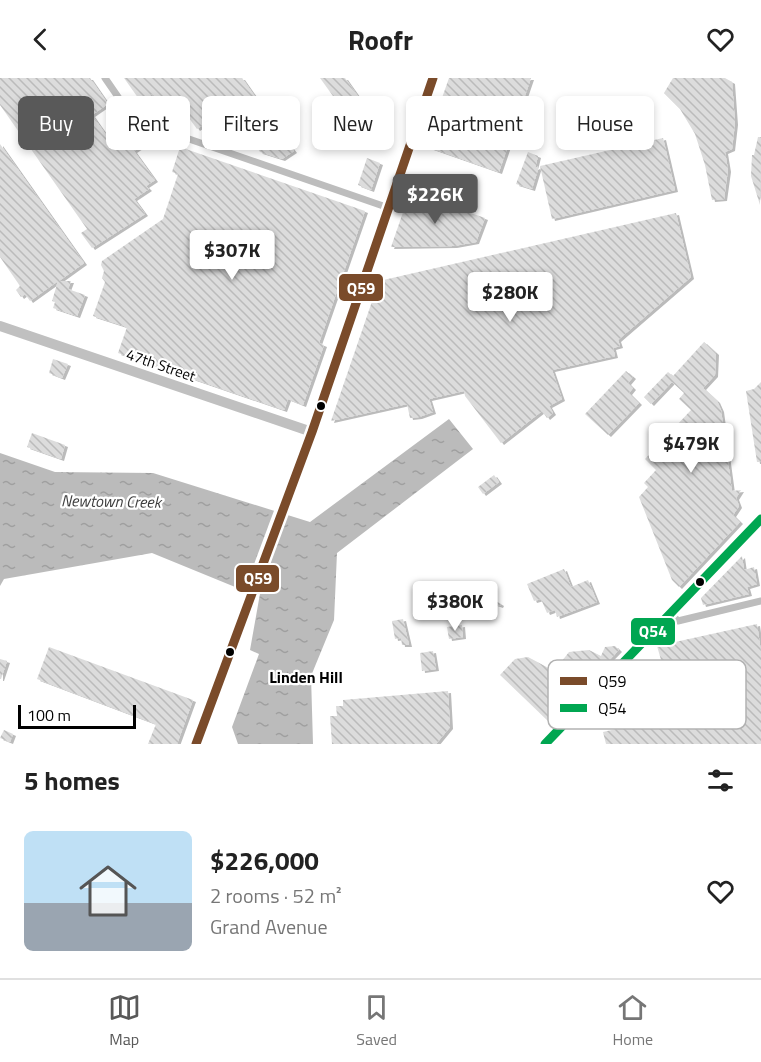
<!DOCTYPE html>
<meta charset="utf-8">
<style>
:root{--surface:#fff;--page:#f6f6f6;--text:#222;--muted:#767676;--line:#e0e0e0;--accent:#595959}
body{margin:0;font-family:"Titillium Web",sans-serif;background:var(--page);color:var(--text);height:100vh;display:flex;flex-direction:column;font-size:22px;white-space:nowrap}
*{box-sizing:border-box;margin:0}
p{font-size:20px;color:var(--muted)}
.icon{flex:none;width:33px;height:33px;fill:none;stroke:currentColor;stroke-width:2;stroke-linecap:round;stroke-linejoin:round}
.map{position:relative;height:666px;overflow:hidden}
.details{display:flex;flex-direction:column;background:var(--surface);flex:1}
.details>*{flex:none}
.banner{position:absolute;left:18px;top:18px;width:726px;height:54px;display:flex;gap:12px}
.scale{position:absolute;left:18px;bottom:15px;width:118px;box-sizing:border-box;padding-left:6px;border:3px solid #000;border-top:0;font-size:16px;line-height:21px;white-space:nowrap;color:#000;-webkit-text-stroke:4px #fff;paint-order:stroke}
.price{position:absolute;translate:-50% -51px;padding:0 14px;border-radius:6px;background:#fff;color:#222;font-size:20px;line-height:39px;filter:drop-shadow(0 2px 3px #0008)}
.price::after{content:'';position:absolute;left:50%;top:36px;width:18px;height:14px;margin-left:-9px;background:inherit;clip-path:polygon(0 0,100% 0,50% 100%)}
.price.selected{background:var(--accent);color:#fff}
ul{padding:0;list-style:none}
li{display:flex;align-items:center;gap:18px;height:150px;padding:0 24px}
li span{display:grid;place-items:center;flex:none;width:168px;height:120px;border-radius:9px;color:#555}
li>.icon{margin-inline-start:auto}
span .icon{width:72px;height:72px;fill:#fffc;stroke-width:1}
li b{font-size:26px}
h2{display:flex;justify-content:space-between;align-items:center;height:72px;padding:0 24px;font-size:26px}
.tag{padding:0 21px;border-radius:9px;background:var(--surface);box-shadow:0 3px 9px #0003;font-size:21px;line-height:54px}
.tag.selected{background:var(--accent);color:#fff}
header{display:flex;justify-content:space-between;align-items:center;height:78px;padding:0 24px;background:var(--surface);font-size:27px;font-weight:700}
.dock{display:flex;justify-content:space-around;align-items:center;height:84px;border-top:2px solid var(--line);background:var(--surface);font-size:16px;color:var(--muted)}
.dock a{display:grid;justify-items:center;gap:3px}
.dock .selected{color:var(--accent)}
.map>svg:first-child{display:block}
.water{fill:url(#water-ripples)}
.pier{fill:#fff}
.building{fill:url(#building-back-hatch);filter:url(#shadow)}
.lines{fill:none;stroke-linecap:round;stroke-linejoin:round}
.primary-casing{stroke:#dbdbdb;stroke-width:12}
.street{stroke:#bdbdbd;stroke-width:7}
.secondary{stroke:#c0c0c0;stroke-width:10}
.primary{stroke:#bdbdbd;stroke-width:10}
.bus-1-casing{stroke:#fff;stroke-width:14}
.bus-2-casing{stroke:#fff;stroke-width:14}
.bus-1{stroke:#7a4b2a;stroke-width:9}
.bus-2{stroke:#00a651;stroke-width:9}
.bus-dot{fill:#000;stroke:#fff;stroke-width:2}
.labels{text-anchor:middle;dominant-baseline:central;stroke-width:4.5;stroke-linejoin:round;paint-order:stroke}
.street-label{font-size:15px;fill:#000;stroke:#fff}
.water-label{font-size:16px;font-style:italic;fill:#3f3f3f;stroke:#fff}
.neighbourhood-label{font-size:16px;font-weight:bold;fill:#000;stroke:#fff}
.key{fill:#fff;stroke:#b2b2b2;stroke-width:1.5}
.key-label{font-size:16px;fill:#000}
.line-badge{stroke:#fff;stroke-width:2}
.badge-label{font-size:16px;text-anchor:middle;font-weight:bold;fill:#fff}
</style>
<header><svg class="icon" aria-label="back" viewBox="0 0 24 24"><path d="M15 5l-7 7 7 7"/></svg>Roofr<svg class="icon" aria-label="heart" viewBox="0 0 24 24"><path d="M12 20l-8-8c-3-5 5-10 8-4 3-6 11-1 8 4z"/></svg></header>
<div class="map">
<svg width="761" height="666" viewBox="0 0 761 666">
<defs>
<pattern id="water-ripples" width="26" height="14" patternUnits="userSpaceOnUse" patternTransform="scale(1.5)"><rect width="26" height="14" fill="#bbb"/><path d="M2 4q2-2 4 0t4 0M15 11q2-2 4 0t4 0" fill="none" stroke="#9f9f9f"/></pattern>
<pattern id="building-back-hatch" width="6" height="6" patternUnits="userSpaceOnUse" patternTransform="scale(1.5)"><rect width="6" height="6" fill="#dcdcdc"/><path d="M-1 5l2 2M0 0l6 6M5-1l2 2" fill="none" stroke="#bbb"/></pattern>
<filter id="shadow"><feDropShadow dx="3" dy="2" stdDeviation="0" flood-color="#0004"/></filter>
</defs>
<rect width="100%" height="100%" fill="#fff"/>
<path class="water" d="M449 341 473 371 337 475 334 542 311 598 313 666H238L232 649 259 576 250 572 261 510 247 505 240 511 152 475 4 501 0 508V375L55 394 153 395 310 444Z"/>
<path class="pier" d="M275 430 287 434 259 510 247 505Z"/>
<path class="building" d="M0 0H90L108 26 92 37 109 61 125 50 130 54 140 69 134 73 155 102 146 108 149 111 134 121 145 136 92 170 81 155 87 151 0 27Z
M124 0H242L261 27 222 55 212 41 197 51 186 36 190 33 180 20 163 31 152 16 141 24Z
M320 0H345L382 52 367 63 360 54 352 59 339 41 346 36Z
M449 0H531L499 94 425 68Z
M673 0H725L732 4 735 45 732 71 725 74 728 92 724 121 712 122 705 87 695 56 680 31 664 15Z
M272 43 294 73 282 81 260 74 250 59Z
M758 59H761L760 127 751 98 752 77H754Z
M663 60 675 112 552 141 540 88Z
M0 66 84 185 59 203H71L68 211 85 217 77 238 53 230 55 224 52 223 58 203 30 223 25 216 21 219 16 212 20 208 0 179Z
M180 69 365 133 319 265 324 267 303 327 288 321 284 332 118 275 127 249 93 238 105 204 102 200 104 193 101 187 102 183 163 141 178 96 172 94Z
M528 74 538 78 535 90 539 88 532 111 516 106Z
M367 80 380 85 371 112 358 107Z
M410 114 485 140 476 164 454 168 391 169Z
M676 135 691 199 618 262 620 268 613 270 615 278 552 292 562 321 549 328 553 335 547 340 542 333 501 365 465 318 464 313 429 321 433 334 419 339 410 340 407 326 331 343 379 203Z
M704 264 716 275 715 297 703 310 717 323 721 332 732 413 741 412 736 420 739 428 733 437 740 444 679 509 672 502 639 419 648 409 644 405 656 392 645 381 691 332 679 321 684 315 672 304 651 326 644 319 668 294 673 298Z
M53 281 68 286 62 300 49 295Z
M626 293 633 299 628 305 633 310 629 315 639 325 608 357 585 336Z
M761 304V384H757L746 313 754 311Z
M32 355 65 367 61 381 27 369Z
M494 397 499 404 483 416 478 409Z
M742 478 744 492 754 489 757 506 747 509 749 516 703 527 701 520Z
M564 491 571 509 588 502 597 524 557 539 555 532 547 535 541 521 534 523 527 506Z
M470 503 490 510 487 518 501 526 500 528 465 516Z
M403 541 409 567H402L401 560 395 561 392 543Z
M757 546 761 574V666H606L603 654 677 637 657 568Z
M462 547 463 559 449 561 447 549Z
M615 568 619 572 549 644 500 597 515 581 528 579 554 593 569 574 589 572 601 578 605 569Z
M49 569 193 622 177 666H148L156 646 37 601Z
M433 573 436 591 422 593 420 575Z
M0 581 7 583 1 601H0Z
M448 613 450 649 436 666H332L330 638H337L336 628H343V622Z
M4 652 13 656 10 664 0 660Z"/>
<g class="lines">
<defs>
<path id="primary" d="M196 666 312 354 433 0"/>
</defs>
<use href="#primary" class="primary-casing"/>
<path class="street" d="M105 0 134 42 389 130
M670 535 678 543 761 523"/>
<path class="secondary" d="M0 248 312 354
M545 666 761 441"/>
<use href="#primary" class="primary"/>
<defs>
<path id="bus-1" d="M196 666 312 354 433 0"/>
<path id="bus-2" d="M545 666 761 441"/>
</defs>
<use href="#bus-1" class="bus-1-casing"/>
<use href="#bus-2" class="bus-2-casing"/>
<use href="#bus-1" class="bus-1"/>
<use href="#bus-2" class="bus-2"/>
</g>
<g class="bus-dot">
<circle cx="321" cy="328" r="5"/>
<circle cx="700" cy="504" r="5"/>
<circle cx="230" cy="574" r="5"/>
</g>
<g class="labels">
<g class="street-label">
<text transform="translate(161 287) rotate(19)">47th Street</text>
</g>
<g class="water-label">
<text transform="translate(111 423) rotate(1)">Newtown Creek</text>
</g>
<g class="neighbourhood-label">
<text x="306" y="599">Linden Hill</text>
</g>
</g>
<rect x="548" y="582" width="198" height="69" rx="9" class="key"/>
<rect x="560" y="599" width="27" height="8" fill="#7a4b2a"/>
<rect x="560" y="626" width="27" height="8" fill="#00a651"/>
<g class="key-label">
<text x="598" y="609">Q59</text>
<text x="598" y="636">Q54</text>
</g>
<g class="line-badge">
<rect x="338" y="195" width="46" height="29" rx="6" fill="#7a4b2a"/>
<rect x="235" y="486" width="45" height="29" rx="6" fill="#7a4b2a"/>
<rect x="630" y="539" width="46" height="29" rx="6" fill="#00a651"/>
</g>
<g class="badge-label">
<text x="361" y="216">Q59</text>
<text x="258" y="506">Q59</text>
<text x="653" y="559">Q54</text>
</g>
</svg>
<div class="scale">100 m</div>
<b class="price selected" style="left:435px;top:147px">$226K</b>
<b class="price" style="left:232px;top:203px">$307K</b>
<b class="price" style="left:510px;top:245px">$280K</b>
<b class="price" style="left:691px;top:396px">$479K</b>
<b class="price" style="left:455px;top:554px">$380K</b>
<div class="banner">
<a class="tag selected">Buy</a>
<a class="tag">Rent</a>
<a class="tag">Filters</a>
<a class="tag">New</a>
<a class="tag">Apartment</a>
<a class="tag">House</a>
</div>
</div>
<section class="details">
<h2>5 homes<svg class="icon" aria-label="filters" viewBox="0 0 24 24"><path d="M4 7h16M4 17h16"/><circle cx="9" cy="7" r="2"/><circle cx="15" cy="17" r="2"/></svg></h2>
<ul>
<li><span style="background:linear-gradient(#bfe0f5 60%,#9aa5b1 0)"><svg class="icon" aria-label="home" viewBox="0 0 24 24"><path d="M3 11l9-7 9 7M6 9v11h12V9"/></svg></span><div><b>$226,000</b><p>2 rooms · 52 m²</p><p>Grand Avenue</p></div><svg class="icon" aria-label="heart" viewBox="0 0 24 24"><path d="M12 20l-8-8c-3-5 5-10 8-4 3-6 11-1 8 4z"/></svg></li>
</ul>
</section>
<nav class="dock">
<a class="selected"><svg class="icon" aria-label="map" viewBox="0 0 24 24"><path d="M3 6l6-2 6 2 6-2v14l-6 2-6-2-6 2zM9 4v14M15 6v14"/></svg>Map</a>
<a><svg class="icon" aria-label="saved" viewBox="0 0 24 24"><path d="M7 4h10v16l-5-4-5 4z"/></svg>Saved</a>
<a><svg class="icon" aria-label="home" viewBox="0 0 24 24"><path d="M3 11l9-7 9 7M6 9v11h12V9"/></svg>Home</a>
</nav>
